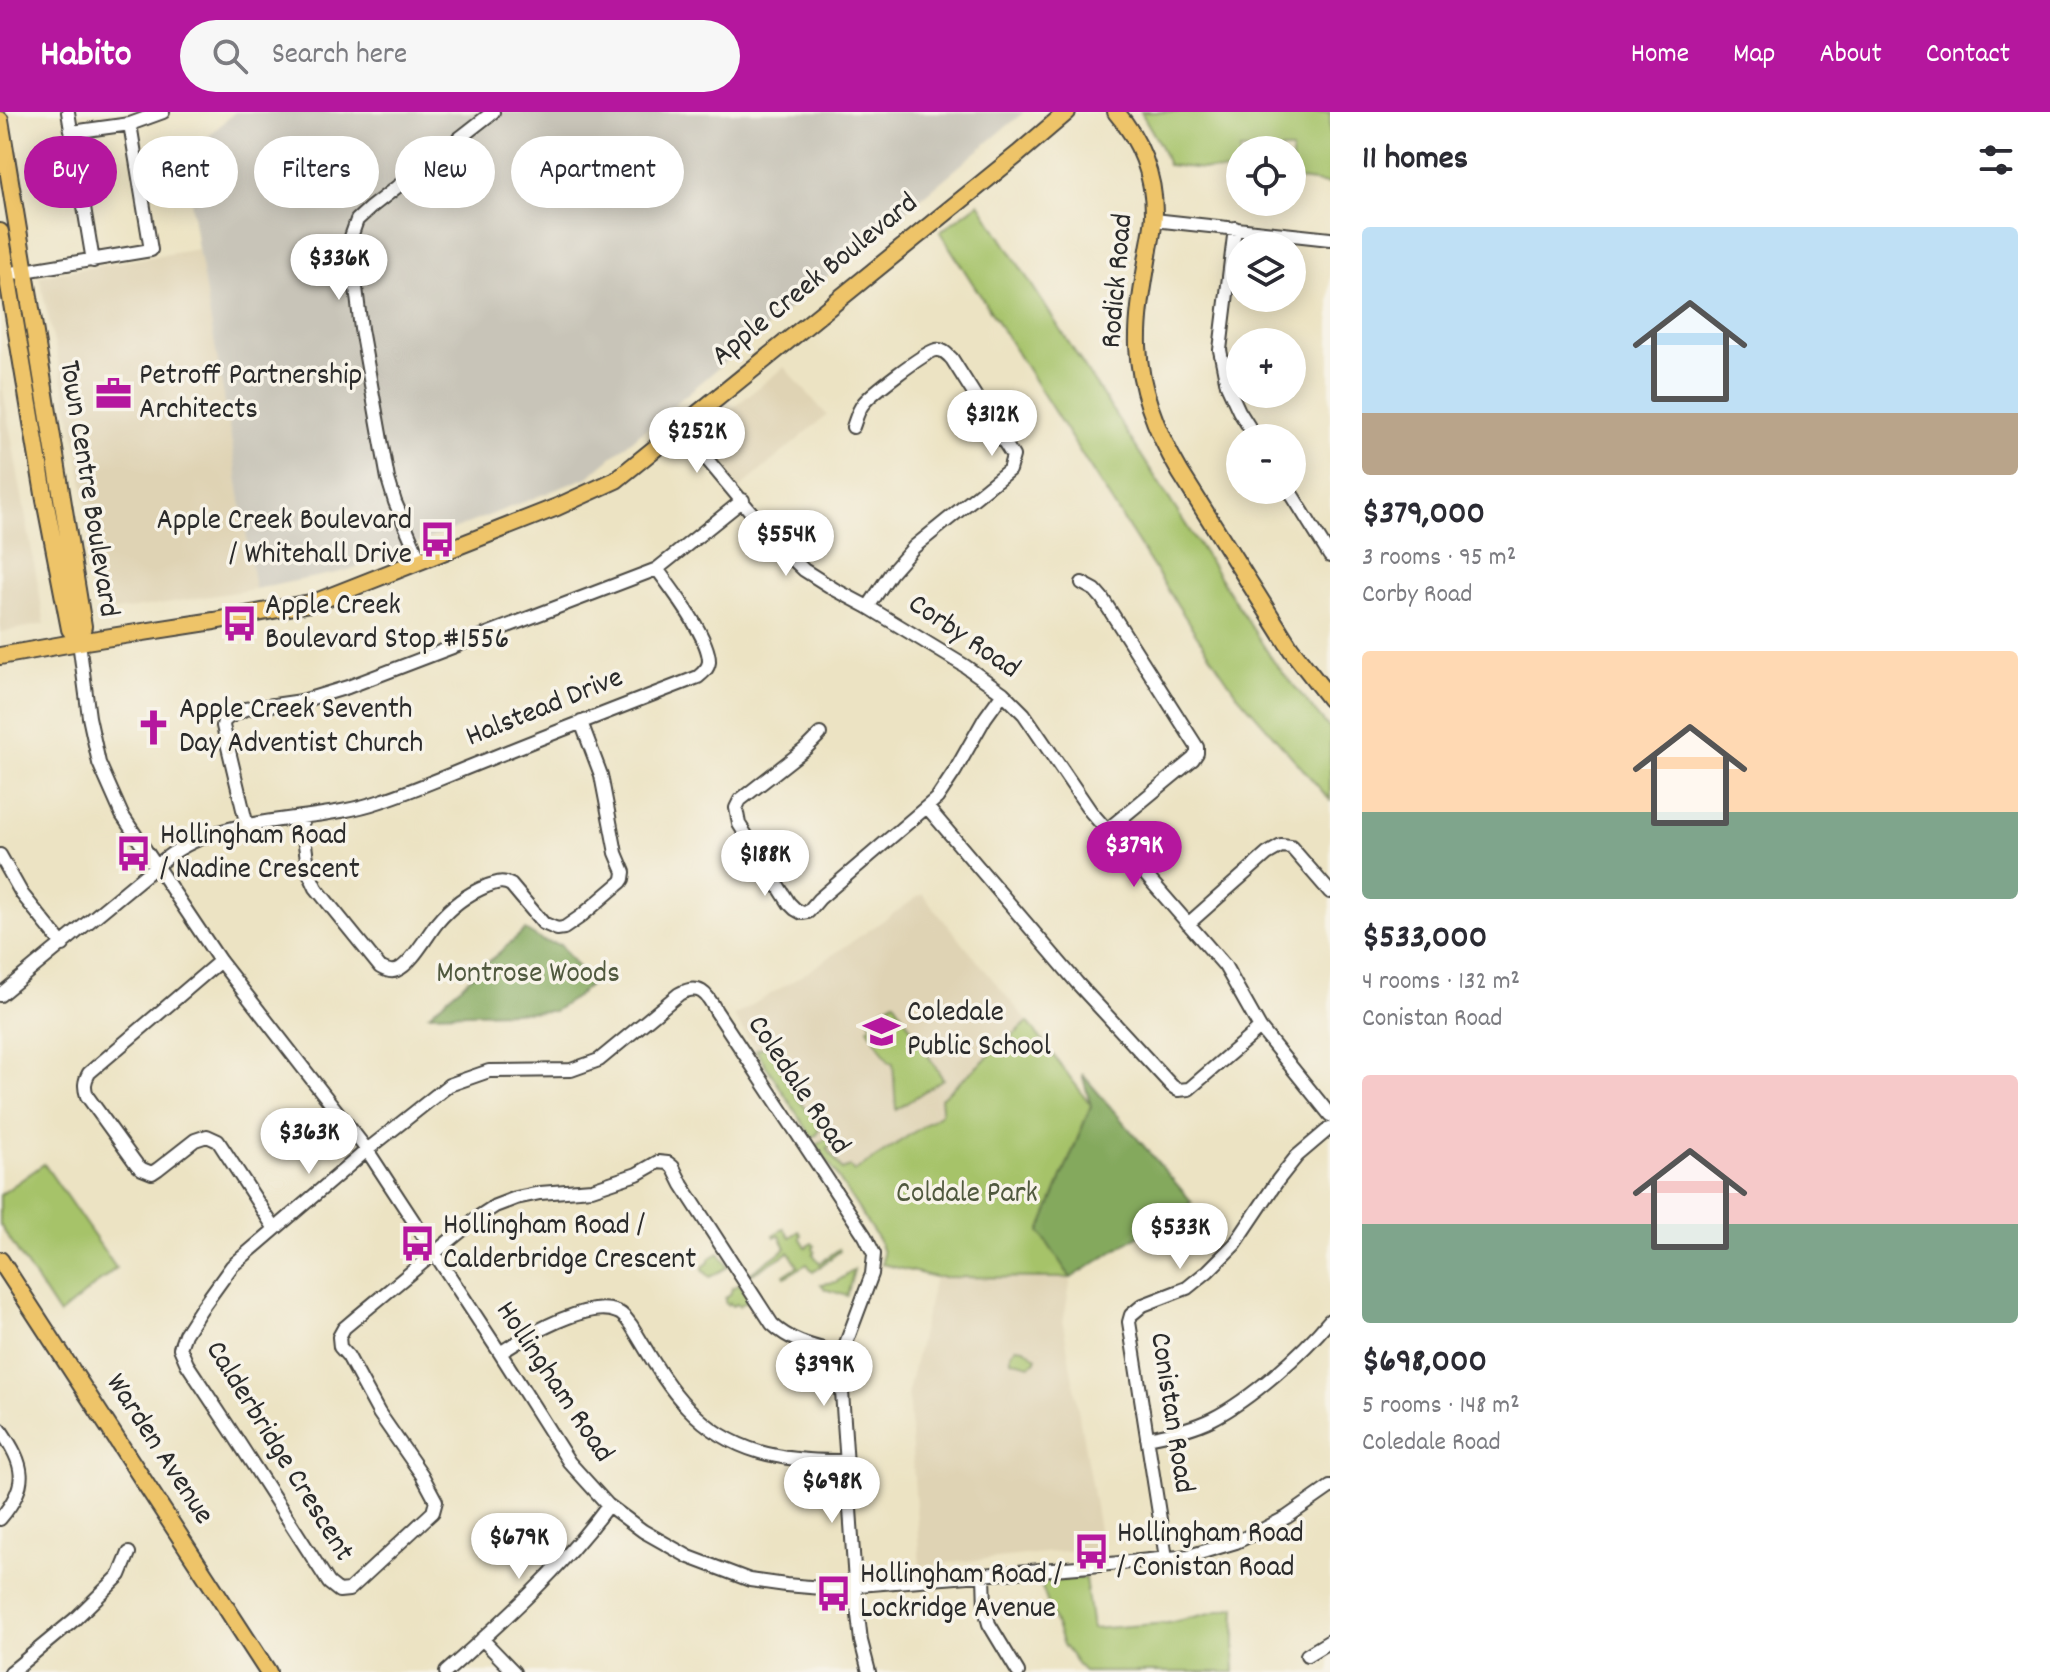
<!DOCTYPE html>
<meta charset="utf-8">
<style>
:root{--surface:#fff;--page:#f7f7f7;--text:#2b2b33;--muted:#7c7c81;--accent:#b5179e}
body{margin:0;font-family:Dekko,sans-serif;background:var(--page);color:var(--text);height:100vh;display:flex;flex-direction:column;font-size:30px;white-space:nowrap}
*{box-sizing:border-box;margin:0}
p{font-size:26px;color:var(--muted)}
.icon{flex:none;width:44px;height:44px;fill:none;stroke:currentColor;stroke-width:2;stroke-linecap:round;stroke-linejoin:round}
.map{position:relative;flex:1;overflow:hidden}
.drawer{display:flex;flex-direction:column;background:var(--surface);width:720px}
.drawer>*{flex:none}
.guide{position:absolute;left:24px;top:24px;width:760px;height:72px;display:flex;gap:16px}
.tools{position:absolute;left:1226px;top:24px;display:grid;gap:16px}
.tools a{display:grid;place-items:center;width:80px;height:80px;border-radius:50%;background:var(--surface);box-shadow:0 4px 20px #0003;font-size:40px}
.price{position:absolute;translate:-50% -68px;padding:0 18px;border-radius:28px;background:#fff;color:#222;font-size:26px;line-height:52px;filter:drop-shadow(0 2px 4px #0008)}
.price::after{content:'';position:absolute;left:50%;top:48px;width:24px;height:18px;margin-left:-12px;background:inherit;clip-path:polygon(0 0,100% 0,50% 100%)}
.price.current{background:var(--accent);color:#fff}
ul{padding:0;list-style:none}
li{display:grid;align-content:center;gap:16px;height:424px;padding:0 32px}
li span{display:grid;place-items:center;height:248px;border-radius:8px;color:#555}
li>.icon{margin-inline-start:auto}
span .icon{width:144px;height:144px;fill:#fffc;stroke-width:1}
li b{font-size:34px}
h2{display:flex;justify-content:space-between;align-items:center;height:96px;padding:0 32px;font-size:34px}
.pill{padding:0 28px;border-radius:36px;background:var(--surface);box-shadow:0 4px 20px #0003;font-size:28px;line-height:72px}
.pill.current{background:var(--accent);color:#fff}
header{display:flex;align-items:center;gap:48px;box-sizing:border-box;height:112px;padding:0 40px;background:var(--accent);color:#fff}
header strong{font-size:38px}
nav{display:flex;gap:44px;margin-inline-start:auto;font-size:28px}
.search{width:560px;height:72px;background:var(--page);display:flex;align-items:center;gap:20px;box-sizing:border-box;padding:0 28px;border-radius:44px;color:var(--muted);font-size:30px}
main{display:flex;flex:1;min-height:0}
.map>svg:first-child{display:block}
.built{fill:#dfd3b4}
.industrial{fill:#c8c4b8}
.green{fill:#a6c369;stroke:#68774a;stroke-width:2}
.forest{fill:#84a95d;stroke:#586a44;stroke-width:2}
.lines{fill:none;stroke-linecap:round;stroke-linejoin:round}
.minor-casing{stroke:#484742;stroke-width:16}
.major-casing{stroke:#484742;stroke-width:20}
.minor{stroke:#fff;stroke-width:12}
.major{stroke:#eec469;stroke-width:16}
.labels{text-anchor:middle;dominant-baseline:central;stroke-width:7;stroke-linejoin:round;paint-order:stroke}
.street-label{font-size:30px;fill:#2b2b2b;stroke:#f7f3e8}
.poi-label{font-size:30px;fill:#2b2b2b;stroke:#f7f3e8;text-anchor:start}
.park-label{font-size:30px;fill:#50593e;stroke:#f7f3e8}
</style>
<header>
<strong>Habito</strong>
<div class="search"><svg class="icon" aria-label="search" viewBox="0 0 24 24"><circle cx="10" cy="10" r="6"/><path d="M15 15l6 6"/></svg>Search here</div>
<nav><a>Home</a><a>Map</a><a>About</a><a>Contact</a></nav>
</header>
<main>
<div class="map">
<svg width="1330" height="1560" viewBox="0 0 1330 1560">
<rect width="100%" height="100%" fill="#f7f3e8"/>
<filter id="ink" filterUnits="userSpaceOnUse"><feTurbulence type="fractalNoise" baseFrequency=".0125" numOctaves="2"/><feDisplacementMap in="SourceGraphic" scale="16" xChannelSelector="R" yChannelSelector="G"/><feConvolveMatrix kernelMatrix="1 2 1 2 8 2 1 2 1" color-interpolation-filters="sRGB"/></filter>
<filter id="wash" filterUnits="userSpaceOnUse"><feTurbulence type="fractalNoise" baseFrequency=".006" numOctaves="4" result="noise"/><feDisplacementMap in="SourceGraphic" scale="32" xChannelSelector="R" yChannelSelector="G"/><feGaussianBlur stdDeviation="1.8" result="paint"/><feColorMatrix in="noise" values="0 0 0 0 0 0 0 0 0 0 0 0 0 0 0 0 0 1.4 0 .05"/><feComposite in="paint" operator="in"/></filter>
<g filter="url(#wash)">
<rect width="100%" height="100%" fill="#ece3c3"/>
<path class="built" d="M198 137 228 308 255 477 103 501 77 334 39 164Z
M784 255 827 303 738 378 698 324Z
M0 262 45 512 0 520Z
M922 782 1028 910 941 986 942 996 941 1002 841 1069 734 904 809 859Z
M935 1165 1071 1166 1063 1211 1102 1435 920 1454 908 1279Z"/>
<path class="industrial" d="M235 0H1024L588 365 346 459 255 477 228 308 198 137 185 46Z"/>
<path class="green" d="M1141 0H1330V72L1292 67V38H1240V61L1168 53 1160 33Z
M979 91 1274 550 1330 617V688L1236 581 1196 522 940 120Z
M894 889 943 967 896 998 893 951 889 950 868 916 872 913 868 906Z
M1028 910 1091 993 1040 1120 1071 1166 935 1165 882 1152 883 1141 879 1129 817 1033 827 1026 833 1027 835 1030 827 1036 842 1058 850 1055 854 1060 941 1002 942 996 941 986Z
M763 935C775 939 778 954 785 965 790 974 796 984 802 992 812 1005 815 999 819 1018L817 1023 812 1025 756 938Z
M44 1052 116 1156 59 1203 0 1113V1083Z
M784 1116 790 1125 799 1119 802 1123 800 1125 806 1135 812 1131 815 1134 813 1136 815 1140 813 1142 820 1151 839 1137 840 1139 813 1160 807 1152 785 1165 784 1163 798 1154 789 1140 749 1164 748 1163 786 1136 780 1124 775 1125 774 1123Z
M719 1141 728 1155 710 1165 703 1158V1155L709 1150V1147Z
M854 1158 847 1184 825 1177 821 1172 836 1170Z
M740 1172 749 1188 739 1194 737 1192 732 1194 730 1191 727 1193 725 1190V1186L730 1183 732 1176Z
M1016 1235 1024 1236 1036 1245V1249L1030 1253 1011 1248V1241Z
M1085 1466 1092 1517 1168 1511 1236 1495 1234 1560H1084L1063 1533 1040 1470Z"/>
<path class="forest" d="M525 818 543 829 560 833 591 872 576 885 554 899 429 902Z
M1082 962 1192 1090 1071 1166 1040 1120 1091 994Z"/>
</g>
<g filter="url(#ink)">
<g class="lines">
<defs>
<path id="minor" d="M68 0 93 149
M72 20 130 12 163 0
M1154 108 1330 127
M1235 116 1220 238 1227 273 1239 299 1256 326
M6 162 151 138 130 12
M680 315 781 436 804 458 834 477 868 495 965 554 1003 581 1024 602 1091 700 1225 854 1260 916 1330 1003
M853 315C856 307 858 298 863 292 870 282 925 240 936 238 943 237 947 242 952 247L1013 344 1009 358 914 435 891 461 868 495
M1289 378 1330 444
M420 448 395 390 388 367 361 217 351 134V125L357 108 370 96 493 0
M1082 471 1095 478 1102 486 1197 635V641L1193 647 1107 718
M79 530 89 605 99 651 122 703 220 849 367 1038 500 1241 569 1350 608 1393 643 1419 689 1445 750 1468 786 1473 822 1476 1090 1454 1189 1444 1236 1430 1260 1419 1287 1405 1330 1375
M820 622 805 637 740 688 736 696 739 712 789 791 795 797 802 801 808 800 819 787 937 686 955 659 985 606 1003 581
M927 695 1078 872 1172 974 1178 978 1189 977 1260 916
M301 705 309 761 316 776 380 855C385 858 391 861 397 858 411 853 428 822 437 811 451 794 467 782 487 774 496 771 502 768 511 773L543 811 557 817 564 816 580 805 621 770 623 767 624 760 616 741 601 663 581 610
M247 714 223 614 224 609 229 605 245 597 302 589 348 575 657 457 743 388
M0 743 22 782 63 833
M1188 812 1267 742 1281 734 1291 735 1330 780
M220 849 89 961C84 970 84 975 87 984L137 1053 142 1057 152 1061 158 1057 195 1028 207 1024 218 1029 275 1117
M0 883 166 746C226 700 312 713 381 689 418 677 453 661 489 647 558 619 628 592 698 565 703 561 708 557 709 550 710 526 671 476 657 457
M500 1241C525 1225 588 1187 617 1200 624 1202 627 1208 631 1213 648 1240 664 1271 687 1295 731 1342 784 1350 846 1349
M842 1242C816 1235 792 1231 772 1212L682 1073 673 1055 668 1051 658 1050 637 1062 592 1077 540 1081 516 1086 495 1094 478 1105 357 1205 344 1216 339 1225 340 1235 348 1244 379 1301 422 1363 436 1389 433 1400 349 1478 339 1479 329 1471 230 1317 187 1252 180 1236 185 1222 201 1197 232 1154 367 1038 449 973 489 959 571 958 599 948 679 882C699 871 707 881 716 899L865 1124 874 1142 872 1162 842 1242 841 1265 856 1485 861 1529 869 1560
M0 1317C25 1354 30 1371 0 1407
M1147 1326C1169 1322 1192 1317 1212 1307 1250 1288 1303 1241 1330 1208
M1166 1446 1133 1235 1129 1210 1131 1203 1143 1193 1187 1176 1208 1159 1235 1132 1278 1068 1297 1044 1330 1016
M984 1463 985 1497 989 1512 1018 1560
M482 1527 514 1560
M1307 1543 1330 1529
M11 1560 75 1507 120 1463 129 1441
M446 1560C504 1508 562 1456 608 1393"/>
<path id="major" d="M1116 0C1140 28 1154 63 1154 101 1154 113 1151 125 1149 137 1144 169 1137 202 1138 234 1140 280 1157 321 1180 360L1291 537 1330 587
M0 8 83 514 79 530
M0 120 45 388 70 517 79 530
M0 544 79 530 214 509 316 490 557 395 616 368 1018 42 1067 0
M0 1148 268 1560"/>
</defs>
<use href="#minor" class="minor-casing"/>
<use href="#major" class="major-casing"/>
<use href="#minor" class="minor"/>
<use href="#major" class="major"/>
</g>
</g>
<defs>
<symbol id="office-bare" viewBox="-9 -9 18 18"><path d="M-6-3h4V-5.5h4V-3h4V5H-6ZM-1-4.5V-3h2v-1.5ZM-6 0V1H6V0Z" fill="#b5179e" stroke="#f7f3e8" stroke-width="2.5" paint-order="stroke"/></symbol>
<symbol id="bus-bare" viewBox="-9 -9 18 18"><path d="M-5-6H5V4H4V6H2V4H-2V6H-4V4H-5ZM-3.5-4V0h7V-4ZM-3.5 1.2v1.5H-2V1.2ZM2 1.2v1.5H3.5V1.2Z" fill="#b5179e" stroke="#f7f3e8" stroke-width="2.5" paint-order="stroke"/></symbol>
<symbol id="church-bare" viewBox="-9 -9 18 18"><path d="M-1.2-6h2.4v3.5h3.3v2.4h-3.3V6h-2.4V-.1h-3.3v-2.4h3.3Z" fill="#b5179e" stroke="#f7f3e8" stroke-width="2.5" paint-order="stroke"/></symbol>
<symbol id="school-bare" viewBox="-9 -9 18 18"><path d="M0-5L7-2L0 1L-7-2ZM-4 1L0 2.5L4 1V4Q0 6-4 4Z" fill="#b5179e" stroke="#f7f3e8" stroke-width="2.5" paint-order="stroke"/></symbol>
</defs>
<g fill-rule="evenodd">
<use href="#office-bare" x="88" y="256" width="51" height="51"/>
<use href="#bus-bare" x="412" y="402" width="51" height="51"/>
<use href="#bus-bare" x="214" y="486" width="51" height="51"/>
<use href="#church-bare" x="128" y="590" width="51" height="51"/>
<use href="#bus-bare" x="108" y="716" width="51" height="51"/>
<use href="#school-bare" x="856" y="894" width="51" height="51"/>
<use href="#bus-bare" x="392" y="1106" width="51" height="51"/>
<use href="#bus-bare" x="1066" y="1414" width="51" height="51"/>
<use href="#bus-bare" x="808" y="1456" width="51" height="51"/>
</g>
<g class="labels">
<g class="street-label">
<text transform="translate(816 169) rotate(-39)">Apple Creek Boulevard</text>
<text transform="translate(1119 169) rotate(-85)">Rodick Road</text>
<text transform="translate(87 377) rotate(81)">Town Centre Boulevard</text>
<text transform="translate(963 526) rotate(34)">Corby Road</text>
<text transform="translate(545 597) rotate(-22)">Halstead Drive</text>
<text transform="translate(797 974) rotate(56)">Coledale Road</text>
<text transform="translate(553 1271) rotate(56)">Hollingham Road</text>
<text transform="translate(1170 1301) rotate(81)">Conistan Road</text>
<text transform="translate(158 1338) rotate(57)">Warden Avenue</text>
<text transform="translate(278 1340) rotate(58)">Calderbridge Crescent</text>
</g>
<g class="poi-label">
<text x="139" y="265">Petroff Partnership<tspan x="139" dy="34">Architects</tspan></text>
<text x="412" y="410" text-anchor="end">Apple Creek Boulevard<tspan x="412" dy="34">/ Whitehall Drive</tspan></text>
<text x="265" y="495">Apple Creek<tspan x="265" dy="34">Boulevard Stop #1556</tspan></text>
<text x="179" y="599">Apple Creek Seventh<tspan x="179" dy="34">Day Adventist Church</tspan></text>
<text x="160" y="725">Hollingham Road<tspan x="160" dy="34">/ Nadine Crescent</tspan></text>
<text x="907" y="902">Coledale<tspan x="907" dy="34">Public School</tspan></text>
<text x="443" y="1115">Hollingham Road /<tspan x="443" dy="34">Calderbridge Crescent</tspan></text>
<text x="1117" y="1423">Hollingham Road<tspan x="1117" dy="34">/ Conistan Road</tspan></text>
<text x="860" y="1464">Hollingham Road /<tspan x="860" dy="34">Lockridge Avenue</tspan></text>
</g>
<g class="park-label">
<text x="528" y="863">Montrose Woods</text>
<text x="967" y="1083">Coldale Park</text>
</g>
</g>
</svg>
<div class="tools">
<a><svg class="icon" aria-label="locate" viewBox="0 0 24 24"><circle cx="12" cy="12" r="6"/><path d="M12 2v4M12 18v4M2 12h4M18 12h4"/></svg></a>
<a><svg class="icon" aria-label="layers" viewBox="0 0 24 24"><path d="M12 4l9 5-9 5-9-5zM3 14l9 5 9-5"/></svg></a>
<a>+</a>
<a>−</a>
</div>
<b class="price" style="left:339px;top:190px">$336K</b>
<b class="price" style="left:992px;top:346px">$312K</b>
<b class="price" style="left:697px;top:363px">$252K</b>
<b class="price" style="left:786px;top:466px">$554K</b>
<b class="price current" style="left:1134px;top:777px">$379K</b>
<b class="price" style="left:765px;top:786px">$188K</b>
<b class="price" style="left:309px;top:1064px">$363K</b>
<b class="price" style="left:1180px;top:1159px">$533K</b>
<b class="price" style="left:824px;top:1296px">$399K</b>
<b class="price" style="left:832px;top:1413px">$698K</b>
<b class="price" style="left:519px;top:1469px">$679K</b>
<div class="guide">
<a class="pill current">Buy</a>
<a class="pill">Rent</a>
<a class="pill">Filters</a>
<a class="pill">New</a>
<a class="pill">Apartment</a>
</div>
</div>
<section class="drawer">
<h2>11 homes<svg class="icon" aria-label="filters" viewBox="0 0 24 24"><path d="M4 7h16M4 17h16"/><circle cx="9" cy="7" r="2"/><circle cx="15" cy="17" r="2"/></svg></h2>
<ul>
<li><span style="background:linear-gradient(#bfe0f5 75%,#b9a48a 0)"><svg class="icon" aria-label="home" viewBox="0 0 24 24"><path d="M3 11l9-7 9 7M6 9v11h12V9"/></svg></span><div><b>$379,000</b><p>3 rooms · 95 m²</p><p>Corby Road</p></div></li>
<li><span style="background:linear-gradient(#ffd9b3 65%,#7fa58c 0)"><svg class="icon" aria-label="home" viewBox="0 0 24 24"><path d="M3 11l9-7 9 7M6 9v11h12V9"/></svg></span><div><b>$533,000</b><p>4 rooms · 132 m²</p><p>Conistan Road</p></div></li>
<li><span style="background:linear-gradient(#f6c9c9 60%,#7fa58c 0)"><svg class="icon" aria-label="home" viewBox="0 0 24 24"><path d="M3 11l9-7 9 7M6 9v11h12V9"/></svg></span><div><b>$698,000</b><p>5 rooms · 148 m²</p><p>Coledale Road</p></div></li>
</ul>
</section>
</main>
